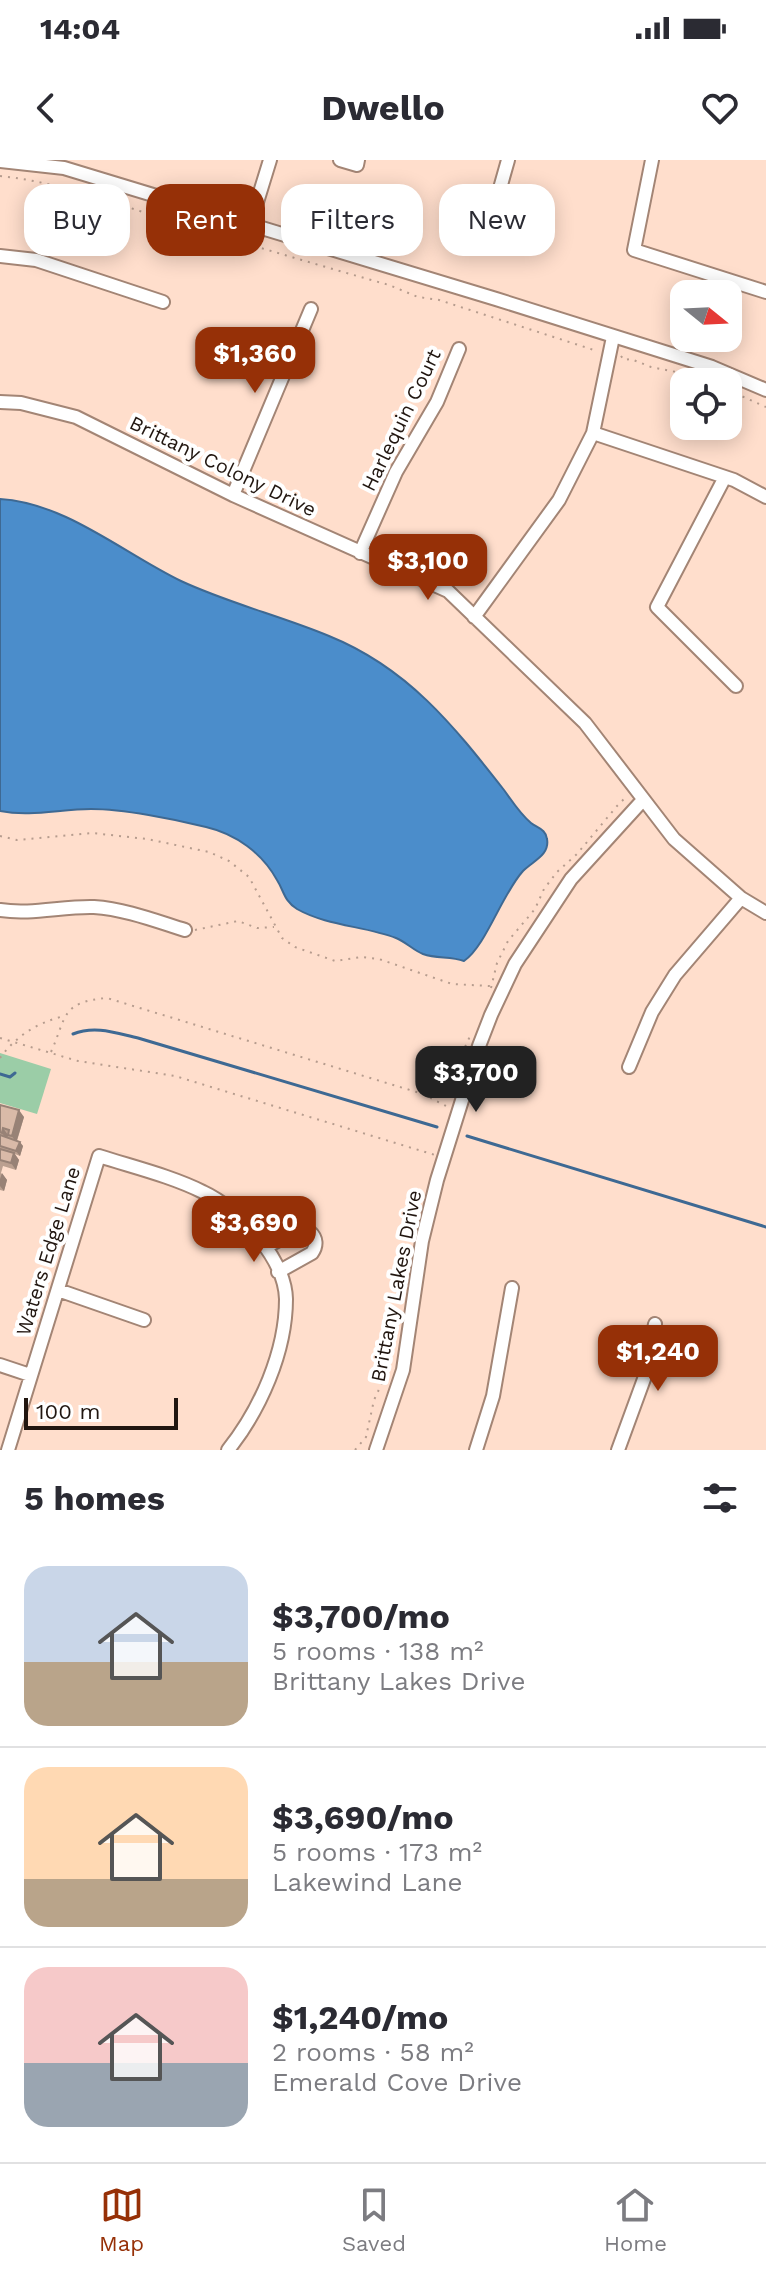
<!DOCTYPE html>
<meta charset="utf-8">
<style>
:root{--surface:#fff;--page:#f7f7f7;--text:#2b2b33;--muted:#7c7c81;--line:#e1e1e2;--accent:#963007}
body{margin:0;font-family:"Work Sans",sans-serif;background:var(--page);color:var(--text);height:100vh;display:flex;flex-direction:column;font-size:30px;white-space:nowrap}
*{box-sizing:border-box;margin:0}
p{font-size:26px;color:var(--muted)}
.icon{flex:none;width:44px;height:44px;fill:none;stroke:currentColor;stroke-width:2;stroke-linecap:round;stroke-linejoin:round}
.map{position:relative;height:1290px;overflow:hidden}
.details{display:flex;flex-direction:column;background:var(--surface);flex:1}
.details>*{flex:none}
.top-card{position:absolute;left:24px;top:24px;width:718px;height:72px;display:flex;gap:16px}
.needle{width:52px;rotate:108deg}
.buttons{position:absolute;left:670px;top:120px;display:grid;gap:16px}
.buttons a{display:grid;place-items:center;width:72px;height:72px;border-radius:16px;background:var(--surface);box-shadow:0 4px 20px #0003;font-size:40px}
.scale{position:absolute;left:24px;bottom:20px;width:154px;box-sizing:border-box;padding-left:8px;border:4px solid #211610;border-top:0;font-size:22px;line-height:28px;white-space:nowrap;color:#211610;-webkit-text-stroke:6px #fff;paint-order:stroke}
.price{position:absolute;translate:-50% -68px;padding:0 18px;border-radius:16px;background:var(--accent);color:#fff;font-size:26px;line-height:52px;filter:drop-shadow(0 2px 4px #0008)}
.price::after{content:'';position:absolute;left:50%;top:48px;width:24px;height:18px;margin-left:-12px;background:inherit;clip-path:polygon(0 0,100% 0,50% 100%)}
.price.on{background:#222;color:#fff}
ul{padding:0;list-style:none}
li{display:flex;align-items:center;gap:24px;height:200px;padding:0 24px}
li+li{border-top:2px solid var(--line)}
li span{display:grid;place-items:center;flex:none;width:224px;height:160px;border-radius:24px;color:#555}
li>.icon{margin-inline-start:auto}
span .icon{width:96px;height:96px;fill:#fffc;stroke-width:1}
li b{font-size:34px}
h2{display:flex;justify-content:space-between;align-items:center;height:96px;padding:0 24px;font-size:34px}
.pill{padding:0 28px;border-radius:24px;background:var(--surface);box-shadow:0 4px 20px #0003;font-size:28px;line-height:72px}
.pill.on{background:var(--accent);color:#fff}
.status{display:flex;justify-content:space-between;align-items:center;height:56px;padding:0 40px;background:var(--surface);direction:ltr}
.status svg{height:22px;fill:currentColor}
header{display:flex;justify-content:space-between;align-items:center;height:104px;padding:0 24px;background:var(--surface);font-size:36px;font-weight:700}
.menu{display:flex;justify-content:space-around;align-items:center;height:112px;border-top:2px solid var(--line);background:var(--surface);font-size:22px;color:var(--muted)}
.menu a{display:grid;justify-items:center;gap:4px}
.menu .on{color:var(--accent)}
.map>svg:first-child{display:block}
.green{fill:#9bcda7}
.water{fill:#4b8dcb;stroke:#3e6993;stroke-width:2}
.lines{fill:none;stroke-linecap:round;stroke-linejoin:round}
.stream{stroke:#3e6993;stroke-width:3}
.minor-casing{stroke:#a38575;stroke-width:16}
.path{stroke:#b69c8e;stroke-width:2;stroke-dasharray:2 6;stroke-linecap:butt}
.minor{stroke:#fff;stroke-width:12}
.wall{fill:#bba090}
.shaded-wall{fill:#988276}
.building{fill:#d9baa8;stroke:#988276;stroke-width:2}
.labels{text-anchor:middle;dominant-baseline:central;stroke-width:8;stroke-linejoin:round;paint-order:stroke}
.street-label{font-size:20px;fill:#211610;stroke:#fff}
</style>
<div class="status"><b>14:04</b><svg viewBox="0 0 49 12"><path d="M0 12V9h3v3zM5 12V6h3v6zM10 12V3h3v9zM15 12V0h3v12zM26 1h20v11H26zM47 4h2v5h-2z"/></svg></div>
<header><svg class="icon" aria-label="back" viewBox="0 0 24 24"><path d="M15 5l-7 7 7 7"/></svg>Dwello<svg class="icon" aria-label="heart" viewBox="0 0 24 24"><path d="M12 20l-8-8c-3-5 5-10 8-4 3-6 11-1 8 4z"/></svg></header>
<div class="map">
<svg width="766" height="1290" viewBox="0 0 766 1290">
<rect width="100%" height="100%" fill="#ffdecc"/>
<path class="green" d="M0 893 51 909 37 954 0 943Z"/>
<path class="water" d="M0 339C66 343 123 393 181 421 228 443 281 456 329 476 408 508 453 565 504 630 512 641 520 654 531 663 537 668 546 669 547 679 550 695 533 701 523 711 502 734 486 786 464 801 450 796 437 799 423 794 413 790 406 782 396 778 365 766 327 766 297 749 284 741 284 731 277 720 262 693 236 674 206 667 174 659 123 649 91 649 60 649 31 657 0 651Z"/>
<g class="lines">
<path class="stream" d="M73 874C95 865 116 873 138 878L437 967
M0 914 10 917 15 913
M467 976 766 1067"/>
<defs>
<path id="minor" d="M340 0 357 5 358 0
M652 0 634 90 766 132
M0 1 64 8 496 139 712 207 766 230
M497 39 508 0
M250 65 270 0
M0 96 36 100 163 142
M0 242 21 243 76 257 233 335 448 431 585 563 674 679 741 738 766 753
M593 273 734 320 766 337
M725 317 657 447 736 526
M233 335 311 149
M360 393 396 312 437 242 459 189
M474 457 559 340 593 273 613 177
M0 750C31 755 63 746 94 747 125 749 156 761 185 770
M629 907 652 852 675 815 741 738
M266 1087 294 1072H310C317 1078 317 1086 312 1093L278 1112
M58 1130 144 1160
M0 1205 30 1215
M8 1290 99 996C133 1007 171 1016 203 1032 238 1048 285 1098 286 1139 286 1192 260 1250 228 1290
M376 1290 403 1210 422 1081 437 1020 479 886 491 855 515 804 571 719 642 641
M476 1290 493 1236 512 1128
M618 1290 644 1219 655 1164"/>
</defs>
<use href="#minor" class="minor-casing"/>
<path class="path" d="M0 16C58 22 110 42 165 59 240 82 314 104 389 125L418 137 439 140 597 191
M621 196 624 200 631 199 651 207 696 216 710 222
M728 230 766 247
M0 676 17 680 92 673 147 679 209 692 229 701 249 717 282 778 295 787 335 801 361 797 379 799 452 824 490 826
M195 770 238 761 257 768 274 767
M491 828 497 803 508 781 535 749 544 729 557 712 577 694 617 646 624 639 627 640
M0 878 78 901 175 916 435 995
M51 892C67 856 61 842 107 838L423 934 448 947
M0 898C17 875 37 863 64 856
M454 925 460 898 471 874
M355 1290 366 1277 374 1240 391 1204"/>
<use href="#minor" class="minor"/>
</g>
<path class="wall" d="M0 945 24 957 17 981 23 986 20 996 15 994 19 1000 16 1010 3 1006 1 1013 7 1020 4 1031 0 1030Z"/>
<path class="shaded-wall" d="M19 950 24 957 16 983 12 976Z
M3 968 8 975 7 980 2 973Z
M20 982 23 986 20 996 16 991Z
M14 993 19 1000 16 1010 11 1003Z
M2 1013 7 1020 4 1031 0 1026V1019Z"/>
<path class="building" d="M0 945 19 950 12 976 8 975 9 970 3 968 2 973 0 972Z
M0 975 20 982 16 991 0 986Z
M0 989 14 993 11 1003 0 1000Z"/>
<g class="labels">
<g class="street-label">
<text transform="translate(401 260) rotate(-64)">Harlequin Court</text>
<text transform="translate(223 306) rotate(26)">Brittany Colony Drive</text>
<text transform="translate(48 1091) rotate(-73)">Waters Edge Lane</text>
<text transform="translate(396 1126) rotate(-79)">Brittany Lakes Drive</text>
</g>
</g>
</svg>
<div class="buttons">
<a><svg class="needle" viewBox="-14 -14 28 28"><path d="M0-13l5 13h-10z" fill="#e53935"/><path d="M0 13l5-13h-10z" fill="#7c7c81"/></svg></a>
<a><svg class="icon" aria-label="locate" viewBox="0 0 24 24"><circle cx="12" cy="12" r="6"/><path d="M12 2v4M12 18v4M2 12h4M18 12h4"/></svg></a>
</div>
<div class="scale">100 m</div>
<b class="price" style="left:255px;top:235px">$1,360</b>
<b class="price" style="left:428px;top:442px">$3,100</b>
<b class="price on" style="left:476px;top:954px">$3,700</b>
<b class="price" style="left:254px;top:1104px">$3,690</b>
<b class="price" style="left:658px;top:1233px">$1,240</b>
<div class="top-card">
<a class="pill">Buy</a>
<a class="pill on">Rent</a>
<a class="pill">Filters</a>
<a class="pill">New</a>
</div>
</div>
<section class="details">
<h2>5 homes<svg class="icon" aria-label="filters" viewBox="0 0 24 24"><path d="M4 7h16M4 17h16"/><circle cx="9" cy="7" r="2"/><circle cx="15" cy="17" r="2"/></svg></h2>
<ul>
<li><span style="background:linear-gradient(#c9d6e8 60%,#b9a48a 0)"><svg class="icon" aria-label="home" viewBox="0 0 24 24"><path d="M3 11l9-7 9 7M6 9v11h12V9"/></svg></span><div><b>$3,700/mo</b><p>5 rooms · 138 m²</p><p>Brittany Lakes Drive</p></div></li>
<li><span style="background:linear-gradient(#ffd9b3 70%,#b9a48a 0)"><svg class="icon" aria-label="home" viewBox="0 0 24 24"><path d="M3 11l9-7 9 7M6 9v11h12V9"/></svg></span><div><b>$3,690/mo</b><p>5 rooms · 173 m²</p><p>Lakewind Lane</p></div></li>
<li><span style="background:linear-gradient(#f6c9c9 60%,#9aa5b1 0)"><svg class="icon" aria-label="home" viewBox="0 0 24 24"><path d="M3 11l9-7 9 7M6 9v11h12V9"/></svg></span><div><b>$1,240/mo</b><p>2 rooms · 58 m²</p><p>Emerald Cove Drive</p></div></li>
</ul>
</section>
<nav class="menu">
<a class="on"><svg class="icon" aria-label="map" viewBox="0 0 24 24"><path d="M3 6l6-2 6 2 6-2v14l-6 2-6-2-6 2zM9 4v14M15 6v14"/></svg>Map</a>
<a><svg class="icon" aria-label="saved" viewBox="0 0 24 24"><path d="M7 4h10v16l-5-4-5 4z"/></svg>Saved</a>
<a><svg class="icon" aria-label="home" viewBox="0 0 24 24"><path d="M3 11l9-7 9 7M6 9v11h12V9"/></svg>Home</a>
</nav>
